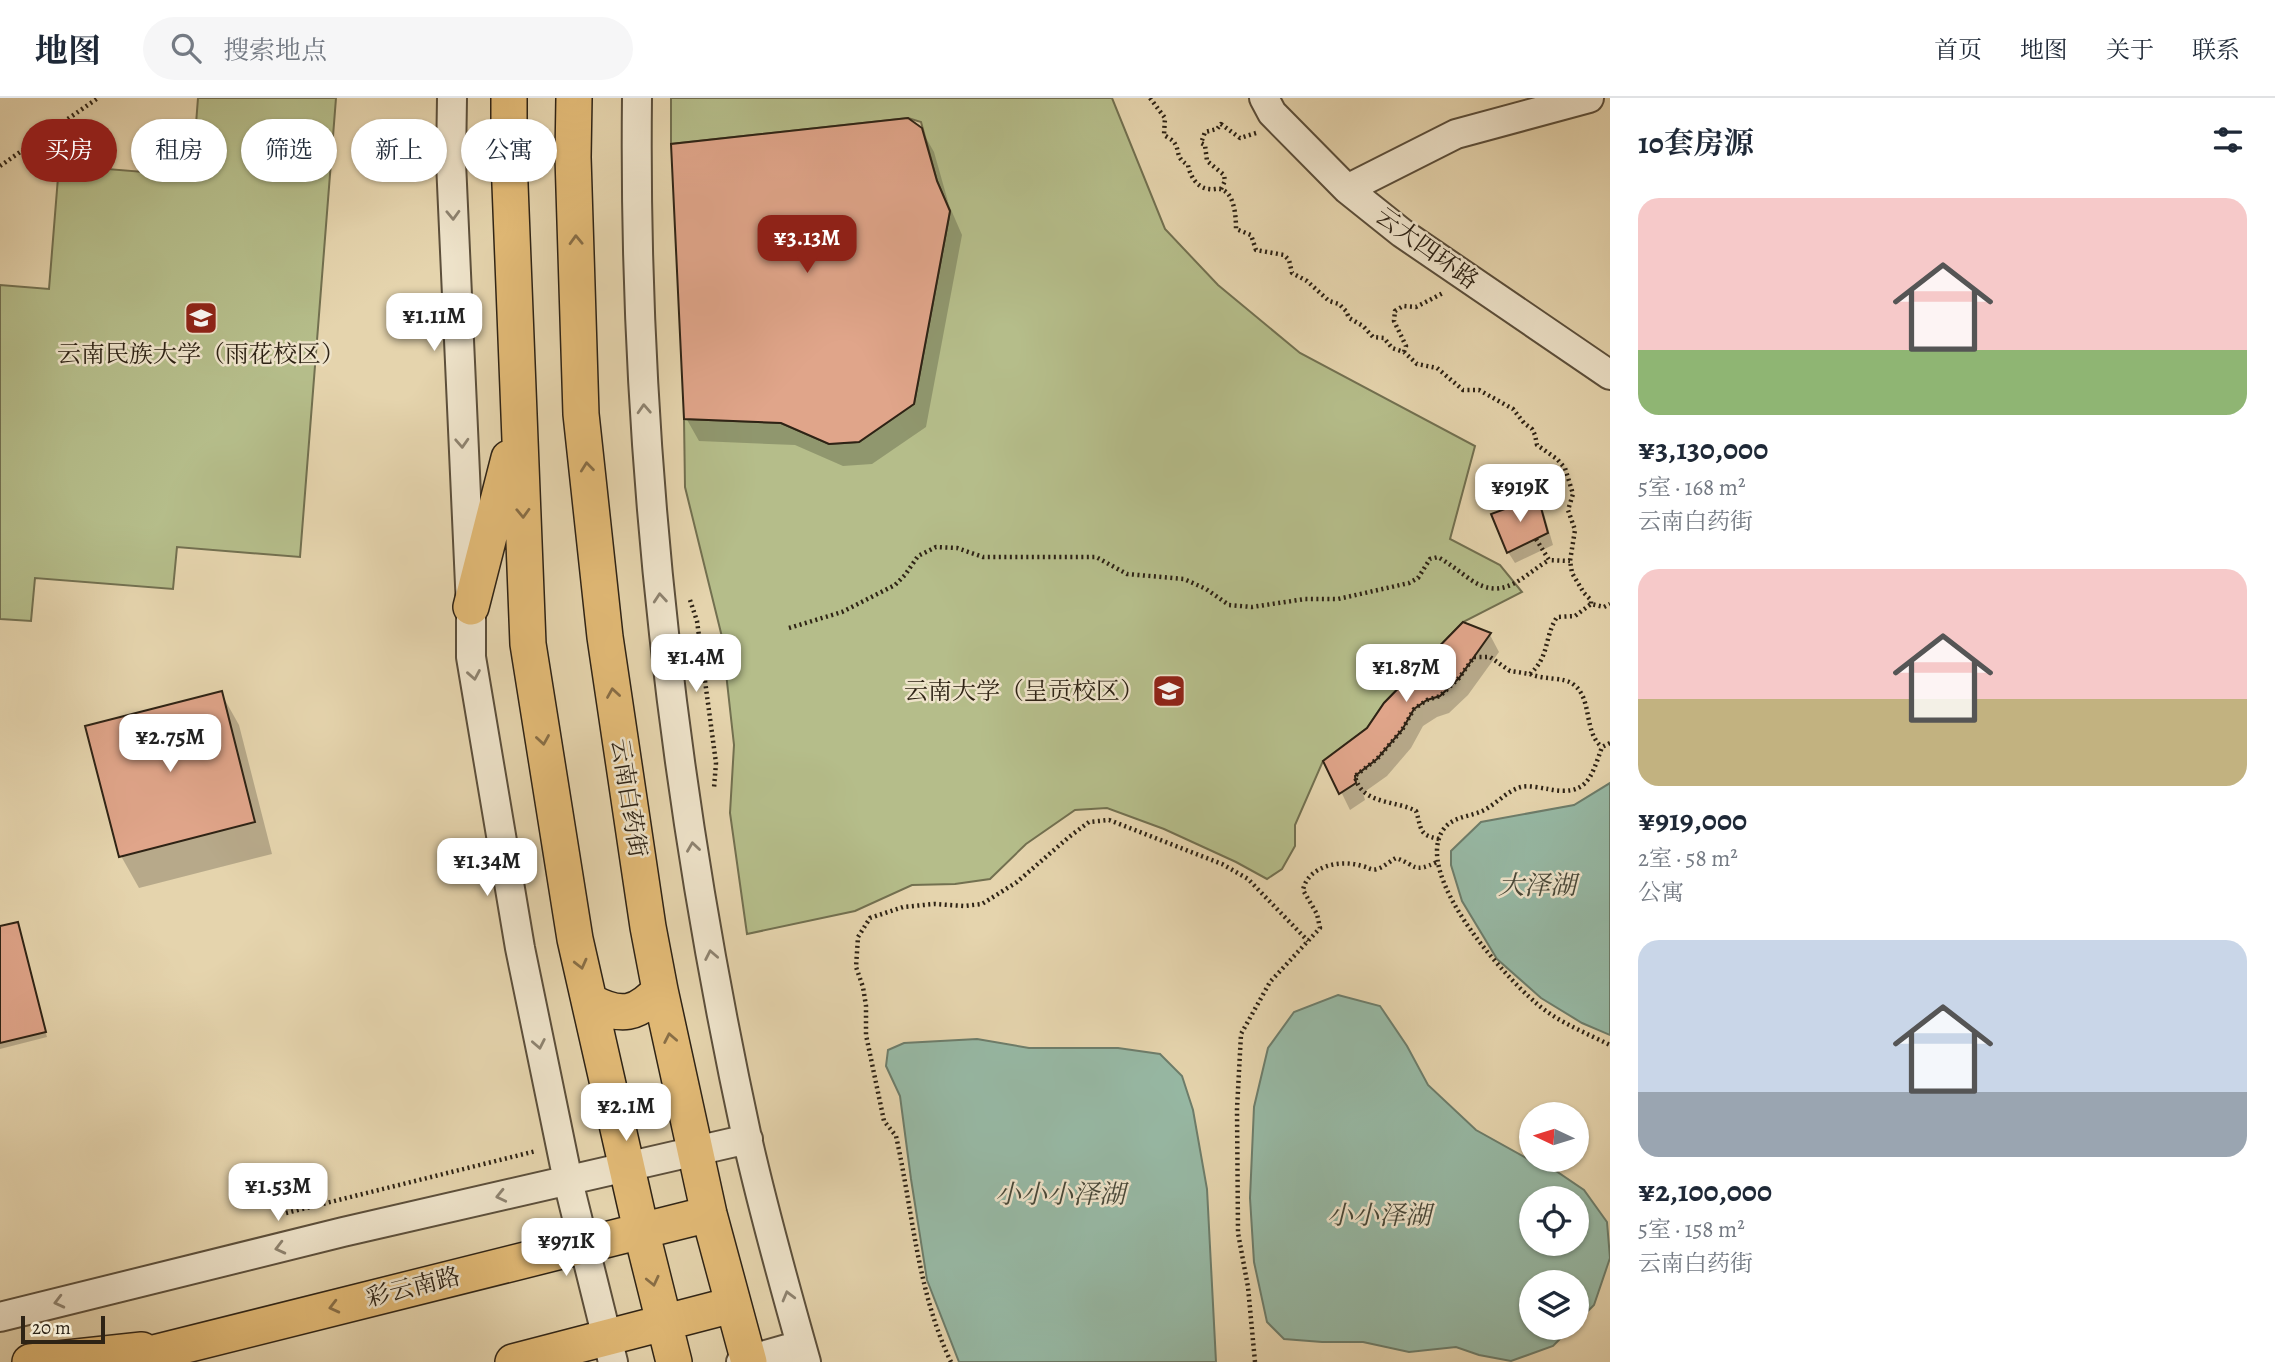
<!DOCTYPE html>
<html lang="zh">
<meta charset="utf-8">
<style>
:root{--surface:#fff;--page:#f6f6f7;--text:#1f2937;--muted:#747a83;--line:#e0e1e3;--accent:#8f2418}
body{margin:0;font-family:Alegreya,"Noto Serif SC",serif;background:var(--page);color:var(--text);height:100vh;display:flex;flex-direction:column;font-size:26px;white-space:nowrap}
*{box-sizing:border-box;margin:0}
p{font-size:23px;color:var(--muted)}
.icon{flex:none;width:38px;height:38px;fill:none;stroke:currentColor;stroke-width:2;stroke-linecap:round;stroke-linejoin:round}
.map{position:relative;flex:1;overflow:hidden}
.side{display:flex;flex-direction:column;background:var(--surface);width:665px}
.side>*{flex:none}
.top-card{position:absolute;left:21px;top:21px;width:665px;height:63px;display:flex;gap:14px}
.needle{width:46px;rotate:274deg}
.fabs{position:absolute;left:1519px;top:1004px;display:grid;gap:14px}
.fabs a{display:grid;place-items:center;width:70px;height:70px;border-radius:50%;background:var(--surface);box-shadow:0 2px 5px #0004;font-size:35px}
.scale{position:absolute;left:21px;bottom:18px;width:84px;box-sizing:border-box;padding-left:7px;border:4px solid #2e2315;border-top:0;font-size:19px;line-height:24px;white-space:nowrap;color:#2e2315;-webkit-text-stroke:5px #eee3ca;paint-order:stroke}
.price{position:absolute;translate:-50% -60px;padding:0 16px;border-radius:14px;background:#fff;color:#222;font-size:23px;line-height:46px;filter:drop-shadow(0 2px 4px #0008)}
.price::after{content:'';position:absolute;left:50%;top:42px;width:21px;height:16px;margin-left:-10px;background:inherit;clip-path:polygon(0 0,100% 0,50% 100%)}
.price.current{background:var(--accent);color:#fff}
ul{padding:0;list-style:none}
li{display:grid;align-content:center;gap:14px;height:371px;padding:0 28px}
li span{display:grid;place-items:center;height:217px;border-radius:21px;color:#555}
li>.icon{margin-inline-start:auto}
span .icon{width:126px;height:126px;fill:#fffc;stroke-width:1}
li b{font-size:30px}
h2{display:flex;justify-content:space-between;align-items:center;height:84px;padding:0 28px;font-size:30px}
.tag{padding:0 24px;border-radius:32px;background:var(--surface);box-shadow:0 2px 5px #0004;font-size:24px;line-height:63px}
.tag.current{background:var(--accent);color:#fff}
header{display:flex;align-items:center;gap:42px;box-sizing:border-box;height:98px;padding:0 35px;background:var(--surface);border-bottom:2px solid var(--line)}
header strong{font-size:33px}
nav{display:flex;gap:38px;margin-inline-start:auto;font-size:24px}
.search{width:490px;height:63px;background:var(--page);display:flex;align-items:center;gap:18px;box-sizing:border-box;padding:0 24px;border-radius:38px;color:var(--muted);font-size:26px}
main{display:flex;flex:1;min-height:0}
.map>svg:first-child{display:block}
.green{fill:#b5bd8a;stroke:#727050;stroke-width:2}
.water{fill:#97b9a5;stroke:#6d7d6b;stroke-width:2;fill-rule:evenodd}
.shadow{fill:#0003}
.building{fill:#e0a58a;stroke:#2e2315;stroke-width:2}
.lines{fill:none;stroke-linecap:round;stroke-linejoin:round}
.minor-casing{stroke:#5c4f3b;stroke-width:32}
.major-casing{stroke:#2e2315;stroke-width:38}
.path{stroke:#2e2315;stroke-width:4.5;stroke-dasharray:2 3.5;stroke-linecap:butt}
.minor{stroke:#eee3ca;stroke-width:28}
.major{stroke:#e2ba76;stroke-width:35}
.oneway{stroke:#8e8370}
.oneway2{stroke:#886e46}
.labels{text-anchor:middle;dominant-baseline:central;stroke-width:5;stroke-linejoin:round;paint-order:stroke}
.street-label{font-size:24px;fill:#2e2315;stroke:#eee3ca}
.poi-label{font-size:24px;fill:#2e2315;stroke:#eee3ca}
.water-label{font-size:26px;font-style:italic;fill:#484839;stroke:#eee3ca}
</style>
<header>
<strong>地图</strong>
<div class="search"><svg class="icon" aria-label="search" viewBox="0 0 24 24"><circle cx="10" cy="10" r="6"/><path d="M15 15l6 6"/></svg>搜索地点</div>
<nav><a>首页</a><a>地图</a><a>关于</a><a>联系</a></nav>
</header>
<main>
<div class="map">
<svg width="1610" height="1264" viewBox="0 0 1610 1264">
<rect width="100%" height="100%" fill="#e5d4ad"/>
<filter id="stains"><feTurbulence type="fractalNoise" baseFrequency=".00286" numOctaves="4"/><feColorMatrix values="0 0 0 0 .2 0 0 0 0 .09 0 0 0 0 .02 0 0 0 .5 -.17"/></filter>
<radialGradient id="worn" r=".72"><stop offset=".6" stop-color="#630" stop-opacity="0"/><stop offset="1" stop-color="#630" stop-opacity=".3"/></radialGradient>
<path class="green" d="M198 0H336L300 459 177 449 173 491 35 480 31 523 0 521V187L49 191 59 67 192 78Z
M671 0H1112L1165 131 1218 187 1300 255 1475 348 1450 441 1500 467 1522 494 1463 524 1384 605 1367 630 1323 663 1295 727V748L1282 771 1267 781 1236 764 1164 731 1107 710 1075 712 1026 746 990 781 955 786 912 787 855 813 747 836 730 715 734 647 722 539 685 389 684 321 781 325 829 346 859 344 914 306 950 113 937 83 921 24 908 20 671 46Z"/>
<path class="water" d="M1610 685V937L1582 925 1541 900 1497 861 1462 803 1451 767V753L1481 724 1574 707Z
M1338 897 1380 908 1407 948 1428 987 1476 1032 1528 1061 1550 1069 1584 1092 1607 1124 1610 1160 1594 1207 1577 1224V1185H1531V1230H1571L1553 1248 1511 1263 1479 1257 1456 1249 1409 1254 1363 1244H1322L1284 1241 1267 1224 1254 1164 1250 1100 1254 1009 1268 950 1294 914ZM1531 1101H1577V1146H1531Z
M977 941 1029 950H1118L1160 956 1182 978 1193 1012 1207 1091 1216 1264H959L927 1182 911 1081 900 998 886 968 888 952 904 945Z"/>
<path class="shadow" d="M921 31 934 54 949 107 962 137 926 329 872 366 843 368 795 347 699 343 686 320Z
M1537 401 1543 412 1553 447 1515 465 1508 454Z
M1490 537 1499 554 1468 597 1449 615 1437 619 1423 628 1411 650 1387 678 1363 695 1365 702 1350 712 1326 663Z
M221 595 239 627 272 756 139 790 121 758Z
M17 826 47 939 0 951V830Z"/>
<path class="building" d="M908 20 922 30 937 83 950 113 914 306 859 344 829 346 781 325 684 321 671 46Z
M1538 399 1548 435 1507 455 1491 416Z
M1463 524 1491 535 1459 580 1440 598 1427 602 1414 611 1402 632 1377 661 1355 678 1356 685 1339 696 1323 663 1367 630 1384 605Z
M222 593 255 724 119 759 85 628Z
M18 824 46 934 0 945V828Z"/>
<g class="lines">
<defs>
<path id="minor" d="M452 0 451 64 471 509V559L520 850 568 1083 613 1264
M637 0C633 349 673 699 747 1040 764 1115 785 1190 806 1264
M1264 0 1272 15 1347 91 1402 135 1610 277
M1347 91 1456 36 1589 0
M0 1219 343 1134 748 1041
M741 1264 801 1247"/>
<path id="major" d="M509 0V61L528 546 575 841 641 1132 674 1264
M574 0 573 59 581 316 605 539 648 829 660 892 709 1116 749 1264
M471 509 509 360
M591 904C621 920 637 917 660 892
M30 1264 142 1252
M118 1264 709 1116
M513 1264 732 1207"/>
</defs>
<use href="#minor" class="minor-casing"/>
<use href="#major" class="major-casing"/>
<path class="path" d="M1150 0 1165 20 1164 37C1167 39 1171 41 1173 43 1181 52 1174 59 1188 67 1190 78 1197 90 1209 91 1213 92 1217 90 1220 91 1235 94 1236 120 1236 131L1251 137 1256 152 1284 157 1289 162 1292 175 1307 183 1329 203 1339 206 1346 213 1349 220 1363 228 1373 239 1384 240 1392 250 1404 254 1417 266 1437 270 1463 292H1479L1513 311 1524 325 1532 331 1535 337 1537 347 1557 361 1565 370 1573 396 1568 412 1575 432 1570 463 1572 475 1584 495 1591 502V506
M0 68 98 0
M1221 91 1225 83 1224 77 1207 63 1205 47 1201 45 1205 34 1217 31 1221 26 1240 40 1256 35
M1404 254 1406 248 1394 223 1395 213 1403 208 1416 209 1443 195
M1536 441 1549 462 1570 463
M690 502 697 523 716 665 714 690
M789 530 842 514 895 487 905 477 918 458 936 449 957 450 983 459H1096L1127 476 1184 481 1206 491 1229 507 1252 509 1305 501H1338L1409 485 1418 480 1430 461 1438 459C1450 466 1460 474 1471 482 1504 504 1522 478 1549 462
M1530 576C1544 582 1564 579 1573 586 1593 600 1583 634 1602 649
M1610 645 1602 649C1591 680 1587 699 1548 691 1540 690 1529 687 1521 689 1506 693 1495 708 1480 714 1467 719 1452 719 1443 732 1413 777 1503 877 1536 905 1556 923 1586 935 1610 947
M1439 741C1418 737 1422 731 1416 713 1396 702 1361 707 1355 678L1377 661 1402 632 1414 611 1427 602 1440 598 1459 580 1474 559H1490L1510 573 1530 576C1550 558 1544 539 1557 519L1575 518 1591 506 1604 509 1610 506
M286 1115 536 1053
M951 1264C917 1193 913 1114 896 1038L884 1023 866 937V908L863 889 856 869 858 839 870 820 903 809 934 806 964 808 982 806 1017 784 1069 739 1089 724 1109 722 1222 766 1248 781 1308 843
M1255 1264 1248 1189 1238 1135 1237 1011 1241 936 1270 884 1320 830 1317 816 1303 792C1308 768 1340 761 1362 768 1368 769 1371 773 1377 771 1384 769 1390 763 1396 760 1417 767 1412 776 1437 764"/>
<use href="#minor" class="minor"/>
<use href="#major" class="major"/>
</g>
<defs><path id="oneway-chevron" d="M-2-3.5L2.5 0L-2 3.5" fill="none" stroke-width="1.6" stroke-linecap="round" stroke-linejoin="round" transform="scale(1.75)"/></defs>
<g class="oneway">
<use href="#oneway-chevron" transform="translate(453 117) rotate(88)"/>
<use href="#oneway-chevron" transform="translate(644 311) rotate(-93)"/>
<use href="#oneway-chevron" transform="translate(462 345) rotate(87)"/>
<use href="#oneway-chevron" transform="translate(660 500) rotate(-95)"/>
<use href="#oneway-chevron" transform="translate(474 577) rotate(80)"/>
<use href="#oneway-chevron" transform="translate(693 749) rotate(-98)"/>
<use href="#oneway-chevron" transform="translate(711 857) rotate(-101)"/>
<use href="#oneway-chevron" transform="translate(539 946) rotate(79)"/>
<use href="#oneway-chevron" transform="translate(501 1098) rotate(167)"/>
<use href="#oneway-chevron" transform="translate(280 1150) rotate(166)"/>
<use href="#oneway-chevron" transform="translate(788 1198) rotate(-105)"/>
<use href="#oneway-chevron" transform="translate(59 1204) rotate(166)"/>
</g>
<g class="oneway2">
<use href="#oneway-chevron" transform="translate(576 142) rotate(-92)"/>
<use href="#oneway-chevron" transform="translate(587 369) rotate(-96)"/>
<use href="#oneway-chevron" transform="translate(523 415) rotate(88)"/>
<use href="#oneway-chevron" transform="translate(613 595) rotate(-99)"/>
<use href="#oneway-chevron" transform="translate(543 642) rotate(81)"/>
<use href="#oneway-chevron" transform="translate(581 866) rotate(76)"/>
<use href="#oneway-chevron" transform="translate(670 940) rotate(-101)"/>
<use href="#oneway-chevron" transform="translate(653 1183) rotate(77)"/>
<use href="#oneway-chevron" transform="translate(334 1209) rotate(166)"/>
</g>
<defs>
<symbol id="university-square" viewBox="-11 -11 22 22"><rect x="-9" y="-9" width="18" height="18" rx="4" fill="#8f2418" stroke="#eee3ca"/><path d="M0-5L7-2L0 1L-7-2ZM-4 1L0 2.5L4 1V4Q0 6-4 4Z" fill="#fff"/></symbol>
</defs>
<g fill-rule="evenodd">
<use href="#university-square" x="182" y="201" width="38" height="38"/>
<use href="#university-square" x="1150" y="574" width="38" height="38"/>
</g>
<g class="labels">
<g class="street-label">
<text transform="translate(1427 150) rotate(36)">云大四环路</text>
<text transform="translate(629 700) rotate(81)">云南白药街</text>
<text transform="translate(413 1189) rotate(-14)">彩云南路</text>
</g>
<g class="poi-label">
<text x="201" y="256">云南民族大学（雨花校区）</text>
<text x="1144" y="593" text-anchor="end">云南大学（呈贡校区）</text>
</g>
<g class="water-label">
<text x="1537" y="787">大泽湖</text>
<text x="1060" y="1096">小小小泽湖</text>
<text x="1379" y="1117">小小泽湖</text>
</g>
</g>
<rect width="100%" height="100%" filter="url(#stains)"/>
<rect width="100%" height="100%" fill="url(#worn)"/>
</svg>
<div class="fabs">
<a><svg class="needle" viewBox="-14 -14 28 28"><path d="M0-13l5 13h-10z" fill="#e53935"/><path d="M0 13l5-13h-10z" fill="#747a83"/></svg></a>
<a><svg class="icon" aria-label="locate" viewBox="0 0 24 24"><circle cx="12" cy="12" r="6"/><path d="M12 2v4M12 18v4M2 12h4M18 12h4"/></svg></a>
<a><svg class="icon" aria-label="layers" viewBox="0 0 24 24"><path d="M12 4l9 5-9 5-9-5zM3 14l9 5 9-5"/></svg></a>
</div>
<div class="scale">20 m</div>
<b class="price current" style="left:807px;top:177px">¥3.13M</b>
<b class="price" style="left:434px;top:255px">¥1.11M</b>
<b class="price" style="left:1520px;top:426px">¥919K</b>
<b class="price" style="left:696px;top:596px">¥1.4M</b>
<b class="price" style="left:1406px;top:606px">¥1.87M</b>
<b class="price" style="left:170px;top:676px">¥2.75M</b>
<b class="price" style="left:487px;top:800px">¥1.34M</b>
<b class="price" style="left:626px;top:1045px">¥2.1M</b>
<b class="price" style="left:278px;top:1125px">¥1.53M</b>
<b class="price" style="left:566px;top:1180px">¥971K</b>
<div class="top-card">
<a class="tag current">买房</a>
<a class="tag">租房</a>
<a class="tag">筛选</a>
<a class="tag">新上</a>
<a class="tag">公寓</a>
</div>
</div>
<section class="side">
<h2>10套房源<svg class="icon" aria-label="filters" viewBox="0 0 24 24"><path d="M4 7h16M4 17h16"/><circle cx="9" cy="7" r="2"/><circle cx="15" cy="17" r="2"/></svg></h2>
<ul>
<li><span style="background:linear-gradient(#f6c9c9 70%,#8fb573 0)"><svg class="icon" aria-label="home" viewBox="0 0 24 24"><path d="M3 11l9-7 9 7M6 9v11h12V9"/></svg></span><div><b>¥3,130,000</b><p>5室 · 168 m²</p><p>云南白药街</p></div></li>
<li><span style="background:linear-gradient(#f6c9c9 60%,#c2b280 0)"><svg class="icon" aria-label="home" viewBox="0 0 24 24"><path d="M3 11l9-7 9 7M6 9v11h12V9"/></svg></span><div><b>¥919,000</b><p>2室 · 58 m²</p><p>公寓</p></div></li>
<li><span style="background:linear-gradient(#c9d6e8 70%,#9aa5b1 0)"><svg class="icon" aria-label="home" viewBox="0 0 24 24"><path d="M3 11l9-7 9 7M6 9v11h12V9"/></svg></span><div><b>¥2,100,000</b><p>5室 · 158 m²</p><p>云南白药街</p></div></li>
</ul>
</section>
</main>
